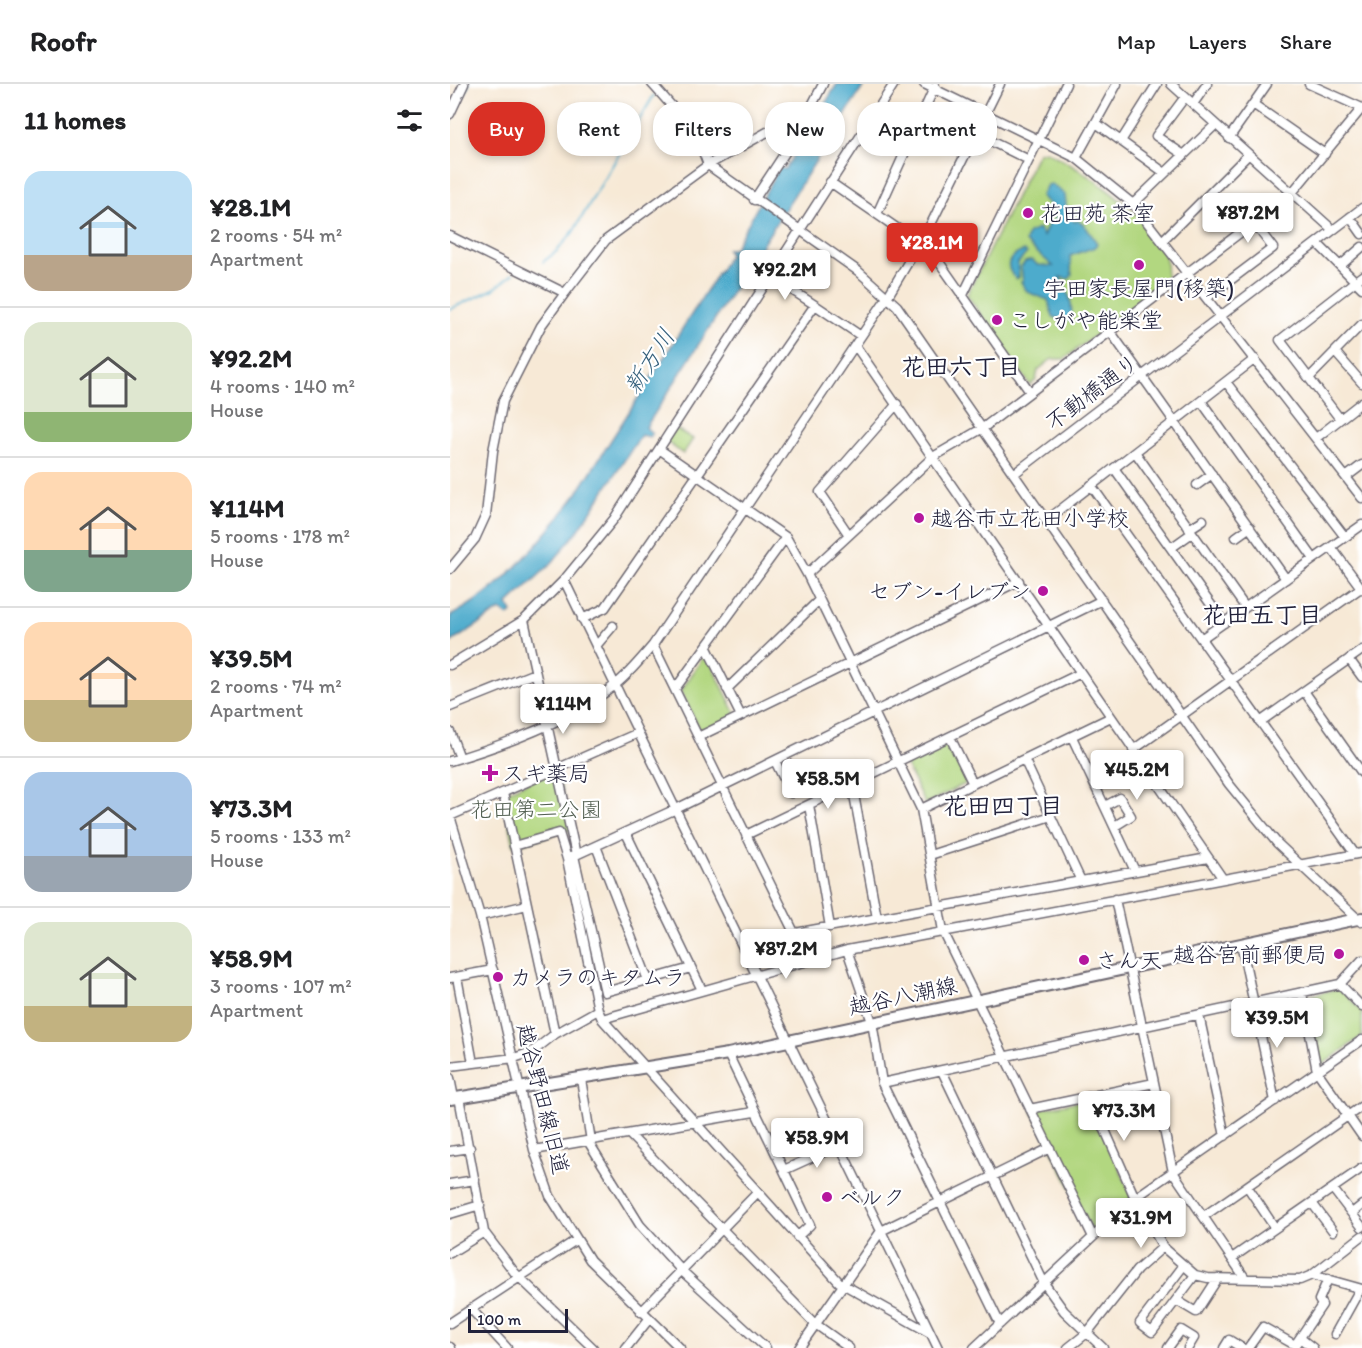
<!DOCTYPE html>
<meta charset="utf-8">
<style>
:root{--surface:#fff;--page:#f6f6f6;--text:#202124;--muted:#757577;--line:#e0e0e0;--accent:#d93025}
body{margin:0;font-family:Itim,"Klee One",sans-serif;background:var(--page);color:var(--text);height:100vh;display:flex;flex-direction:column;font-size:22px;white-space:nowrap}
*{box-sizing:border-box;margin:0}
p{font-size:20px;color:var(--muted)}
.icon{flex:none;width:33px;height:33px;fill:none;stroke:currentColor;stroke-width:2;stroke-linecap:round;stroke-linejoin:round}
.map{position:relative;flex:1;overflow:hidden}
.sheet{display:flex;flex-direction:column;background:var(--surface);width:450px}
.sheet>*{flex:none}
.hud{position:absolute;left:18px;top:18px;width:570px;height:54px;display:flex;gap:12px}
.scale{position:absolute;left:18px;bottom:15px;width:100px;box-sizing:border-box;padding-left:6px;border:3px solid #22223b;border-top:0;font-size:16px;line-height:21px;white-space:nowrap;color:#22223b;-webkit-text-stroke:4px #fff;paint-order:stroke}
.price{position:absolute;translate:-50% -51px;padding:0 14px;border-radius:6px;background:#fff;color:#222;font-size:20px;line-height:39px;filter:drop-shadow(0 2px 3px #0008)}
.price::after{content:'';position:absolute;left:50%;top:36px;width:18px;height:14px;margin-left:-9px;background:inherit;clip-path:polygon(0 0,100% 0,50% 100%)}
.price.selected{background:var(--accent);color:#fff}
ul{padding:0;list-style:none}
li{display:flex;align-items:center;gap:18px;height:150px;padding:0 24px}
li+li{border-top:2px solid var(--line)}
li span{display:grid;place-items:center;flex:none;width:168px;height:120px;border-radius:18px;color:#555}
li>.icon{margin-inline-start:auto}
span .icon{width:72px;height:72px;fill:#fffc;stroke-width:1}
li b{font-size:26px}
h2{display:flex;justify-content:space-between;align-items:center;height:72px;padding:0 24px;font-size:26px}
.pill{padding:0 21px;border-radius:24px;background:var(--surface);box-shadow:0 3px 9px #0003;font-size:21px;line-height:54px}
.pill.selected{background:var(--accent);color:#fff}
header{display:flex;align-items:center;gap:36px;box-sizing:border-box;height:84px;padding:0 30px;background:var(--surface);border-bottom:2px solid var(--line)}
header strong{font-size:28px}
nav{display:flex;gap:33px;margin-inline-start:auto;font-size:21px}
main{display:flex;flex:1;min-height:0}
.map>svg:first-child{display:block}
.green{fill:#b2d780;stroke:#6a7c5e;stroke-width:1.5}
.water{fill:#4dabcc;stroke:#386684;stroke-width:1.5}
.lines{fill:none;stroke-linecap:round;stroke-linejoin:round}
.stream{stroke:#4dabcc;stroke-width:2}
.minor-casing{stroke:#6d6871;stroke-width:11}
.major-casing{stroke:#6d6871;stroke-width:14}
.minor{stroke:#fff;stroke-width:8}
.major{stroke:#fff;stroke-width:10}
.poi-dot{fill:#b5179e;stroke:#fff;stroke-width:2}
.labels{text-anchor:middle;dominant-baseline:central;stroke-width:4.5;stroke-linejoin:round;paint-order:stroke}
.poi-label{font-size:22px;fill:#22223b;stroke:#fff;text-anchor:start}
.street-label{font-size:22px;fill:#22223b;stroke:#fff}
.park-label{font-size:22px;fill:#546153;stroke:#fff}
.water-label{font-size:24px;font-style:italic;fill:#35607c;stroke:#fff}
.neighbourhood-label{font-size:24px;font-weight:bold;fill:#22223b;stroke:#fff}
</style>
<header>
<strong>Roofr</strong>
<nav><a>Map</a><a>Layers</a><a>Share</a></nav>
</header>
<main>
<section class="sheet">
<h2>11 homes<svg class="icon" aria-label="filters" viewBox="0 0 24 24"><path d="M4 7h16M4 17h16"/><circle cx="9" cy="7" r="2"/><circle cx="15" cy="17" r="2"/></svg></h2>
<ul>
<li><span style="background:linear-gradient(#bfe0f5 70%,#b9a48a 0)"><svg class="icon" aria-label="home" viewBox="0 0 24 24"><path d="M3 11l9-7 9 7M6 9v11h12V9"/></svg></span><div><b>¥28.1M</b><p>2 rooms · 54 m²</p><p>Apartment</p></div></li>
<li><span style="background:linear-gradient(#dfe7d0 75%,#8fb573 0)"><svg class="icon" aria-label="home" viewBox="0 0 24 24"><path d="M3 11l9-7 9 7M6 9v11h12V9"/></svg></span><div><b>¥92.2M</b><p>4 rooms · 140 m²</p><p>House</p></div></li>
<li><span style="background:linear-gradient(#ffd9b3 65%,#7fa58c 0)"><svg class="icon" aria-label="home" viewBox="0 0 24 24"><path d="M3 11l9-7 9 7M6 9v11h12V9"/></svg></span><div><b>¥114M</b><p>5 rooms · 178 m²</p><p>House</p></div></li>
<li><span style="background:linear-gradient(#ffd9b3 65%,#c2b280 0)"><svg class="icon" aria-label="home" viewBox="0 0 24 24"><path d="M3 11l9-7 9 7M6 9v11h12V9"/></svg></span><div><b>¥39.5M</b><p>2 rooms · 74 m²</p><p>Apartment</p></div></li>
<li><span style="background:linear-gradient(#a9c7e8 70%,#9aa5b1 0)"><svg class="icon" aria-label="home" viewBox="0 0 24 24"><path d="M3 11l9-7 9 7M6 9v11h12V9"/></svg></span><div><b>¥73.3M</b><p>5 rooms · 133 m²</p><p>House</p></div></li>
<li><span style="background:linear-gradient(#dfe7d0 70%,#c2b280 0)"><svg class="icon" aria-label="home" viewBox="0 0 24 24"><path d="M3 11l9-7 9 7M6 9v11h12V9"/></svg></span><div><b>¥58.9M</b><p>3 rooms · 107 m²</p><p>Apartment</p></div></li>
</ul>
</section>
<div class="map">
<svg width="912" height="1264" viewBox="0 0 912 1264">
<rect width="100%" height="100%" fill="#fff"/>
<filter id="ink" filterUnits="userSpaceOnUse"><feTurbulence type="fractalNoise" baseFrequency=".0167" numOctaves="2"/><feDisplacementMap in="SourceGraphic" scale="12" xChannelSelector="R" yChannelSelector="G"/><feConvolveMatrix kernelMatrix="1 2 1 2 8 2 1 2 1" color-interpolation-filters="sRGB"/></filter>
<filter id="wash" filterUnits="userSpaceOnUse"><feTurbulence type="fractalNoise" baseFrequency=".008" numOctaves="4" result="noise"/><feDisplacementMap in="SourceGraphic" scale="24" xChannelSelector="R" yChannelSelector="G"/><feGaussianBlur stdDeviation="1.35" result="paint"/><feColorMatrix in="noise" values="0 0 0 0 0 0 0 0 0 0 0 0 0 0 0 0 0 1.4 0 .05"/><feComposite in="paint" operator="in"/></filter>
<g filter="url(#wash)">
<rect width="100%" height="100%" fill="#f7e9d6"/>
<path class="green" d="M596 67C637 88 693 126 714 170 718 177 716 189 716 197L614 275H602L588 286 586 296 580 301 517 211 588 69Z
M225 344 243 355 233 370 216 357Z
M254 572H257L285 628 284 632 254 647 249 645 231 607Z
M496 658 499 659 517 696 515 700 475 720 454 677Z
M107 685 121 746 64 762 53 709Z
M889 904 912 927V952L869 983 856 913Z
M639 1015 682 1113 643 1148 582 1027Z"/>
<path class="water" d="M387 0H415L196 343 202 350 200 353 191 351 130 444 101 480 58 520 62 528 58 532 50 526 0 559V532C51 506 90 459 124 414L280 170 276 165H284L329 84 335 85Z
M602 100 615 111 617 130 625 138 627 136 636 143 647 159 645 163 620 172 622 191 619 195 610 193C618 206 625 222 620 237L603 233 598 216 577 208 571 198H573L571 183 575 178 582 176 588 181 603 182 575 158 578 149 589 145 593 152 598 140 606 135V127L591 112 597 101Z
M574 167 577 169 568 179 569 193 566 195C553 182 558 172 574 167Z"/>
<g class="lines">
<path class="stream" d="M8 22 19 0
M0 40 6 26
M93 178 107 167 123 148 204 11
M0 225 44 205 63 190"/>
</g>
</g>
<g filter="url(#ink)">
<g class="lines">
<defs>
<path id="minor" d="M202 0C224 24 248 50 258 81L408 187 447 222 779 700 827 759 911 838
M474 0 626 74 683 120 912 414
M721 0 883 146
M859 0 912 24
M743 20 757 0
M803 20 875 70
M0 30 14 0
M646 39 715 89
M526 50 579 76
M779 54 817 0
M671 57 707 0
M734 71 706 52 735 13
M626 74 667 0
M380 98 470 160
M304 116 346 52 373 0
M683 120 764 42
M427 130 485 2
M900 133 912 150
M0 152 115 209
M473 155 580 308
M713 156 798 71
M867 159 912 204
M890 182 912 163
M320 192 365 221
M513 211 616 0
M758 213 823 164 804 139
M660 247 836 495
M405 261 773 795
M885 268 912 299
M860 293 912 240
M776 298 895 453
M751 317 864 475
M890 335 830 256 912 192
M866 354 912 318
M209 365 336 453 357 490 471 725 493 847 643 1153
M685 368 795 523
M664 384 774 539
M565 389 912 124
M896 393 912 381
M641 401 905 770
M747 401 762 390
M597 436 805 275
M739 445 753 436
M399 451 370 408 447 320
M786 453 800 443
M881 463 912 505
M721 464 742 449
M0 485 25 455 36 431 43 367 53 317 91 242 115 209 156 156 258 81 362 23
M357 490 483 373 533 344 841 110 912 24
M114 496 488 1264
M132 535 155 524 365 221 411 252
M74 536 126 771
M751 555 912 441
M203 561 358 877
M146 562 163 542
M257 564 291 632
M899 575 912 593
M0 581 74 536 114 496 164 435 444 0
M225 605 336 453
M277 605 369 516
M854 607 912 689
M0 623 85 589
M810 638 912 566
M0 648 10 674
M248 653 569 497
M500 653 523 700
M622 653 685 787
M683 666 912 503
M574 675 631 797
M0 677C54 661 121 637 165 601 179 590 191 575 203 561L438 212 482 138 550 0
M325 677 341 709
M402 700 427 834
M53 709 105 950
M359 721 380 843
M655 722 670 714 681 732 665 742
M471 725 661 633
M0 732 30 832 84 1066 100 1112 140 1176 230 1264
M0 732 188 649
M176 749 252 906
M296 751 631 589
M64 762 109 749 117 775
M146 762 198 896
M480 771 601 732
M124 772 155 908 241 884
M665 815 723 1088 795 1194
M30 832 77 821
M345 849 758 774
M791 860 825 1017
M397 866 422 938 432 999 550 1240
M7 893 23 979
M0 894 43 886
M890 900 912 923
M852 909 867 987 912 1052
M749 931 775 1052
M152 935 397 866 912 769
M278 970 360 1141 347 1153
M0 982 64 974 82 968 105 950 148 926
M492 987 594 1199 614 1227 653 1264
M0 994 4 1014
M131 995 141 1057
M432 999 890 900 912 876
M640 1012 685 1114 713 1163 745 1191 758 1194 850 1196 862 1191 912 1205
M9 1013 34 1148 65 1189 143 1264
M580 1025 704 999
M179 1050 364 1239 399 1264
M138 1057 190 1141 232 1187 316 1264
M84 1066 304 1028
M0 1067 20 1064
M334 1086 389 1061
M0 1100 25 1096
M797 1102 825 1144
M883 1105 912 1143
M862 1119 883 1147
M902 1129 912 1121
M0 1130 30 1121
M754 1132 912 1022
M0 1169 34 1148
M782 1174 912 1084
M734 1181 690 1239 702 1248 745 1191
M862 1191 912 1152
M726 1216 746 1228 768 1194
M21 1225 57 1264
M191 1228 307 1109
M0 1239 126 1156
M480 1249 389 1198 152 935 148 926 117 775 226 725 652 516
M885 1250 910 1205
M850 1254 863 1264
M0 1263 1 1264
M176 1264 199 1235
M349 1264 431 1147 600 1064
M524 1264 685 1114 912 956
M618 1264 637 1249 687 1186 713 1163
M718 1264 731 1246 744 1254 738 1264
M774 1264 779 1256 792 1264
M798 1264 813 1243 845 1261 872 1221 869 1216 878 1195"/>
<path id="major" d="M0 1015 278 970 912 834"/>
</defs>
<use href="#minor" class="minor-casing"/>
<use href="#major" class="major-casing"/>
<use href="#minor" class="minor"/>
<use href="#major" class="major"/>
</g>
</g>
<g class="poi-dot">
<circle cx="578" cy="129" r="6"/>
<circle cx="689" cy="181" r="6"/>
<circle cx="547" cy="236" r="6"/>
<circle cx="469" cy="434" r="6"/>
<circle cx="593" cy="507" r="6"/>
<path d="M37 680h6v6h6v6h-6v6h-6v-6h-6v-6h6z"/>
<circle cx="889" cy="870" r="6"/>
<circle cx="634" cy="876" r="6"/>
<circle cx="48" cy="893" r="6"/>
<circle cx="377" cy="1113" r="6"/>
</g>
<g class="labels">
<g class="poi-label">
<text x="590" y="129">花田苑 茶室</text>
<text x="689" y="204" text-anchor="middle">宇田家長屋門(移築)</text>
<text x="559" y="236">こしがや能楽堂</text>
<text x="481" y="434">越谷市立花田小学校</text>
<text x="581" y="507" text-anchor="end">セブン-イレブン</text>
<text x="52" y="689">スギ薬局</text>
<text x="877" y="870" text-anchor="end">越谷宮前郵便局</text>
<text x="646" y="876">さん天</text>
<text x="60" y="893">カメラのキタムラ</text>
<text x="389" y="1113">ベルク</text>
</g>
<g class="street-label">
<text transform="translate(642 308) rotate(-37)">不動橋通り</text>
<text transform="translate(453 912) rotate(-12)">越谷八潮線</text>
<text transform="translate(93 1015) rotate(76)">越谷野田線旧道</text>
</g>
<g class="park-label">
<text x="86" y="725">花田第二公園</text>
</g>
<g class="water-label">
<text transform="translate(199 277) rotate(-57)">新方川</text>
</g>
<g class="neighbourhood-label">
<text x="511" y="282">花田六丁目</text>
<text x="812" y="530">花田五丁目</text>
<text x="553" y="721">花田四丁目</text>
</g>
</g>
</svg>
<div class="scale">100 m</div>
<b class="price" style="left:798px;top:160px">¥87.2M</b>
<b class="price selected" style="left:482px;top:190px">¥28.1M</b>
<b class="price" style="left:335px;top:217px">¥92.2M</b>
<b class="price" style="left:113px;top:651px">¥114M</b>
<b class="price" style="left:687px;top:717px">¥45.2M</b>
<b class="price" style="left:378px;top:726px">¥58.5M</b>
<b class="price" style="left:336px;top:896px">¥87.2M</b>
<b class="price" style="left:827px;top:965px">¥39.5M</b>
<b class="price" style="left:674px;top:1058px">¥73.3M</b>
<b class="price" style="left:367px;top:1085px">¥58.9M</b>
<b class="price" style="left:691px;top:1165px">¥31.9M</b>
<div class="hud">
<a class="pill selected">Buy</a>
<a class="pill">Rent</a>
<a class="pill">Filters</a>
<a class="pill">New</a>
<a class="pill">Apartment</a>
</div>
</div>
</main>
